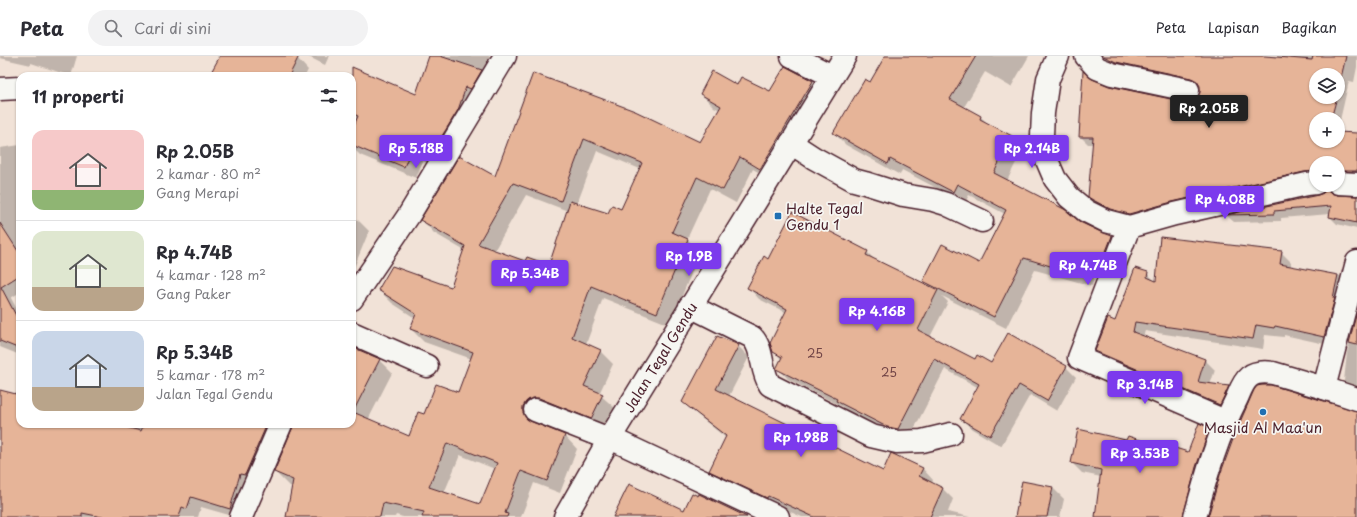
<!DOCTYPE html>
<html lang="id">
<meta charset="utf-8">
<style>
:root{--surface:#fff;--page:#f2f2f3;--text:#2b2b33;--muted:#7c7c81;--line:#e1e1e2;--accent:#7c3aed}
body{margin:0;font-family:"Playpen Sans",sans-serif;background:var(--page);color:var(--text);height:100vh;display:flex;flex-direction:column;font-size:15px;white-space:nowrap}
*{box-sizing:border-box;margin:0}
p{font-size:13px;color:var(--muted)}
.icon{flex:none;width:22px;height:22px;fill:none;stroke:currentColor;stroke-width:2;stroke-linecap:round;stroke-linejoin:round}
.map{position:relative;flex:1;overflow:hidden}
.drawer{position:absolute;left:16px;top:16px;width:340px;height:356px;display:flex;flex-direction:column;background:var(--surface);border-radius:12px;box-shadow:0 1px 3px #0004}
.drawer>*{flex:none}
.buttons{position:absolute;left:1309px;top:12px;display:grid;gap:8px}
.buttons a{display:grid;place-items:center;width:36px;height:36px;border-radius:50%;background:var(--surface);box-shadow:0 1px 3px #0004;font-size:20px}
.price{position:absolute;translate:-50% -34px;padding:0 9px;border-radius:4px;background:var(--accent);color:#fff;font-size:13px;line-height:26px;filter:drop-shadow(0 1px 2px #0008)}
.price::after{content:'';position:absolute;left:50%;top:24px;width:12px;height:9px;margin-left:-6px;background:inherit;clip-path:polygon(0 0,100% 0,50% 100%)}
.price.selected{background:#222;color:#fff}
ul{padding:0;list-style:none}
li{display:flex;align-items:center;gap:12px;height:100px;padding:0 16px}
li+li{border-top:1px solid var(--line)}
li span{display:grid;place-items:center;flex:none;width:112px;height:80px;border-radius:12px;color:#555}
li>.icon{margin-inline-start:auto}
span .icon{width:48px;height:48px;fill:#fffc;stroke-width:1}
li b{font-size:17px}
h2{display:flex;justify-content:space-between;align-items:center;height:48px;padding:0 16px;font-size:17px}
header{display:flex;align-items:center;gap:24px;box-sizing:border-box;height:56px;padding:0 20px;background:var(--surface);border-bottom:1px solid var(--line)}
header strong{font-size:19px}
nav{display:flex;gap:22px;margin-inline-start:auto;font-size:14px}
.search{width:280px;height:36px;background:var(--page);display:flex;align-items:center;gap:10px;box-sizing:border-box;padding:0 14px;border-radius:22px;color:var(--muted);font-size:15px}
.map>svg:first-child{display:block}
.shadow{fill:#0003;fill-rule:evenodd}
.building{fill:#e6b498;stroke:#4a1f2b;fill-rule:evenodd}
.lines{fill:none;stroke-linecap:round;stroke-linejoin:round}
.minor-casing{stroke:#4a1f2b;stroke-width:25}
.minor{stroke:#f6f6f2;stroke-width:22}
.poi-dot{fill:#1f6fb2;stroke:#f6f6f2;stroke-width:1.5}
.labels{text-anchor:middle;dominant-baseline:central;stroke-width:3.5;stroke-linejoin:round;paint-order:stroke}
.number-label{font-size:12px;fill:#714446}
.poi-label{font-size:14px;fill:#4a1f2b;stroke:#f6f6f2;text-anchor:start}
.street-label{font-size:14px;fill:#4a1f2b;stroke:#f6f6f2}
</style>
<header>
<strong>Peta</strong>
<div class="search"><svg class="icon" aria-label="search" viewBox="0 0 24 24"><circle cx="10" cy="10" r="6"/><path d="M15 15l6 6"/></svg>Cari di sini</div>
<nav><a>Peta</a><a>Lapisan</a><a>Bagikan</a></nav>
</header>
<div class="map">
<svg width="1357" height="461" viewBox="0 0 1357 461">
<rect width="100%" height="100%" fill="#f1e2d7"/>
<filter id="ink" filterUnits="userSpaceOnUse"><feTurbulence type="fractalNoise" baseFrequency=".025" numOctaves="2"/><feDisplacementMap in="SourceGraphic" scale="8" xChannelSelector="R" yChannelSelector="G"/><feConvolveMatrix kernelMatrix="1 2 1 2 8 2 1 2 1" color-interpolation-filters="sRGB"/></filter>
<g filter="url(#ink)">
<path class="shadow" d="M0 0H77L71 20 31 7V9L0 2Z
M218 0H292L298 3 308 14 305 20H211L219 3 217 1Z
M307 0H329L325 9Z
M430 0H512L441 112 423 105 416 122 360 99 352 91V77L357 65 352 63V20H351L354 13 417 39Z
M886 0H1029L1011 31 985 16 964 51 981 61 989 69 1012 81 1023 92 1007 125 1080 167 1100 177 1112 180 1124 192 1111 224 1095 219 1092 230 1035 214 1006 272 942 240 948 246 930 281 975 304 992 308 1066 311 1076 321 1057 355 1030 339 1001 390 972 373 961 363 979 332 945 313 909 383 899 381 848 356 843 351 788 323 778 312 782 304 774 295 787 257 759 243 749 232 769 204 867 196 876 205 932 232 924 224 979 208 1005 158 969 139 965 147 902 114 900 119 846 89 834 77 870 27Z
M1106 0H1357V11L1354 26 1349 25 1338 73V63H1316V85H1338V76L1357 78V122L1338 125V107H1316V123L1137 165 1101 152 1089 140 1093 88H1088L1080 80 1186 47H1193L1198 43 1201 37V30L1199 29 1124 13 1113 9ZM1316 19H1338V41H1316Z
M785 11 813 26 826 38 773 125 753 113 736 147 710 133 687 183 700 196 670 269 603 242 586 288 600 295 613 308 599 338 615 352 604 375 536 362 535 369 565 380 577 393 560 437 534 427 521 461H403L396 459 395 461H287L293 431 288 429 275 416 300 368H352V292L379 304 392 317 368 364 410 381 425 359 459 337 472 303 424 286 411 273 415 262 392 247 379 234 452 232 465 195 434 177 422 164 496 122 534 18 700 88 720 54 714 51 701 38 738 30 770 37ZM597 95 640 113 621 154 609 158 577 148ZM526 139 568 155 550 211 526 206 494 195ZM460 399 495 413 481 449 444 437Z
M103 17 108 20H101Z
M20 89V236L11 242 20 259V299L0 291V92Z
M1331 138 1357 141V173L1337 168 1330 161V158L1281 162V165L1234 166 1227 160Z
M352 162 358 164 369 175 353 214H352Z
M1281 196 1291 206V211L1340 220 1350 230 1334 290 1284 279V281L1265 279 1263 293 1145 275 1143 281 1205 304 1215 314 1210 329 1228 331 1238 340 1230 358 1106 305 1096 295 1147 217 1157 227Z
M1357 259V334L1351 332 1344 325 1347 297Z
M738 290 749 301 729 340 883 417 891 399 923 413 933 424 932 427 943 433 953 443 948 456 970 461H802L721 426 711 415 726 382 694 356 683 346Z
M0 336 20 343V368H285L236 461 201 451 198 461H0Z
M1209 373 1219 383 1195 461H1096L1101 421 1082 417 1072 407 1156 390 1188 397Z
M1023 426 1053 432 1064 443 1060 461H1016Z"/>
<path class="building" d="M220 0H299L289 20H209Z
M429 0H440L482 14 471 33 466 31 458 54 429 101 411 94 404 111 352 89V74L358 60 352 57V11L416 38Z
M885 0H976L950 43 981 60 980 63 1012 80 994 117 1066 154 1080 166 1101 176 1112 180 1099 213 1084 208 1080 219 1024 202 994 261 923 225 942 188 979 207 1006 154 957 128 953 136 890 103 888 108 833 77 865 23 870 26Z
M1103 0H1265L1312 4 1313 0H1346L1338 35V19H1316V41H1337L1331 63H1316V85H1338V76L1357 77V115H1338V107H1316V115L1304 116 1172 146 1129 158 1110 153 1093 144 1088 141 1093 81H1079L1083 15 1092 23 1109 30 1185 46H1192L1197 43 1200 36V30L1197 25 1191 22 1116 6Z
M785 10 813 25 760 113 740 101 723 134 697 121 672 176 688 183 657 257 591 230 572 281 601 294 584 330 603 338 591 363 539 342H534L528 344 523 350V356L526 362 530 365 565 379 547 425 521 415 505 457 508 458 507 461H422L424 456 383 447 380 461H286L293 424 274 416 292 373 293 368H352V291L380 303 353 356 409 380 418 356 424 358 436 328 458 336 473 296 410 273 416 258 378 234 392 210 451 231 465 190 420 164 459 100 495 120 533 17 635 55 700 86 721 50 700 38 712 15 737 29 741 21 770 35ZM584 83 642 107 621 153 612 149 608 157 570 145 549 209 527 201 525 205 478 188 513 127 561 145ZM447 387 497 407 480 448 429 431Z
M1327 133 1331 137 1337 139 1357 140V167L1329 161 1331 150 1274 155V158L1225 159 1318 139 1323 137Z
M792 156 868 195 866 199 938 234 918 274 975 303 977 299 991 307 1008 277 1067 310 1047 345 1019 329 990 380 960 363 979 328 934 303 898 373 887 371 836 345 837 343 776 313 782 301 773 296 770 287 787 253 747 232 764 200 768 203Z
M0 167 20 198V219L1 231 20 267V293L0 285Z
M1160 181 1282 195 1280 208 1338 219 1333 242H1335L1324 281 1275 270 1274 272 1256 269 1253 283 1135 266 1133 276 1205 303 1198 326 1229 330 1220 349 1095 295 1108 262 1115 265 1135 212 1148 216 1147 221 1156 225Z
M1357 255V289L1349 287Z
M717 280 739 289 716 333 883 415 891 397 923 412 919 420 943 432 930 461H814L768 440 767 442 709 415 726 380 682 346Z
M1262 329H1271L1357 355V461H1208L1220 419 1236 375 1254 334 1257 330Z
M0 334 20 339V368H113L141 375 144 368H267L245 419 240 418 230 453 191 441 187 453 182 451 179 461H102L82 457V461H0Z
M1199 367 1210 372 1196 411 1183 461H1095L1101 414 1071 407 1078 373 1126 384 1128 380 1155 389 1156 386 1188 396Z
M1022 425 1053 431 1047 461H1015Z
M629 428 684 454 692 437 698 440 699 438 747 461H613Z"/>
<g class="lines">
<defs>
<g id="minor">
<path d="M792 0 832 20"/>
<path d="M1058 0 1048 23 1043 57 1042 79 1046 102 1055 123 1069 141 1086 155 1106 165 1129 171 1175 158 1307 128 1316 127"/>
<path d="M1086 0 1097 12 1112 18 1188 34"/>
<path d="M0 33 20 32"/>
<path d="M791 87 814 102 854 124 865 127 903 139 933 144 946 148 982 165"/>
<path d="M1338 127 1357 128"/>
<path d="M1129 171 1079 302 1225 365"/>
<path d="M352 243 409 159 505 0"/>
<path d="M690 250 752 281C764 293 760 314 770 329L871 380 897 386 922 385 951 378"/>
<path d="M352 277 427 310"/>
<path d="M1324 332 1357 206"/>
<path d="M535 354 609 383"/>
<path d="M610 382 778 461"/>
<path d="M241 461 281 368"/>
<path id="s1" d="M565 461 610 382 845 0"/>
<path d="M1195 461C1206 420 1218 379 1237 342 1240 335 1243 326 1249 321 1255 316 1266 316 1273 317L1324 332 1357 343"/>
</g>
</defs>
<use href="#minor" class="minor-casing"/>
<use href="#minor" class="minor"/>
</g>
</g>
<g class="poi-dot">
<rect x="774" y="156" width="8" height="8" rx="2"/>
<circle cx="1263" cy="356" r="4"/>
</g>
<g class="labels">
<g class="number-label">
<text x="815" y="297">25</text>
<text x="889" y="316">25</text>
</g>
<g class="poi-label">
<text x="786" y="152">Halte Tegal<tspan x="786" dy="16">Gendu 1</tspan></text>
<text x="1263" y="371" text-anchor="middle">Masjid Al Maa'un</text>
</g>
<g class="street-label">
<text stroke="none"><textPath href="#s1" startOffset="186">Jalan Tegal Gendu</textPath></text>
</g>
</g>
</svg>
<div class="buttons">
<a><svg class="icon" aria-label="layers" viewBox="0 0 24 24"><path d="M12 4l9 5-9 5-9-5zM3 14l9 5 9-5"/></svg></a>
<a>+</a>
<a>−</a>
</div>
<b class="price selected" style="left:1209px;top:73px">Rp 2.05B</b>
<b class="price" style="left:416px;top:113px">Rp 5.18B</b>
<b class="price" style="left:1032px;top:113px">Rp 2.14B</b>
<b class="price" style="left:1225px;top:164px">Rp 4.08B</b>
<b class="price" style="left:689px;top:221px">Rp 1.9B</b>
<b class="price" style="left:1088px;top:230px">Rp 4.74B</b>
<b class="price" style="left:530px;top:238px">Rp 5.34B</b>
<b class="price" style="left:877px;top:276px">Rp 4.16B</b>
<b class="price" style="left:1145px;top:349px">Rp 3.14B</b>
<b class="price" style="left:801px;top:402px">Rp 1.98B</b>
<b class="price" style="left:1140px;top:418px">Rp 3.53B</b>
<section class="drawer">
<h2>11 properti<svg class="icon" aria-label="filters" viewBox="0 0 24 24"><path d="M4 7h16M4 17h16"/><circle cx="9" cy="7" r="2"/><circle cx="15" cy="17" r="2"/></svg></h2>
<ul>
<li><span style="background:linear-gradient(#f6c9c9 75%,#8fb573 0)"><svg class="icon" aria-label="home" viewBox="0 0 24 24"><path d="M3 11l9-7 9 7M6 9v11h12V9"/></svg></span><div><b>Rp 2.05B</b><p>2 kamar · 80 m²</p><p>Gang Merapi</p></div></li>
<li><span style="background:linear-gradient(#dfe7d0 70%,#b9a48a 0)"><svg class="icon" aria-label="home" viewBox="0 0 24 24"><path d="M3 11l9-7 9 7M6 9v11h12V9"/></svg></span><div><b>Rp 4.74B</b><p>4 kamar · 128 m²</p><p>Gang Paker</p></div></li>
<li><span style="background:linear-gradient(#c9d6e8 70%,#b9a48a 0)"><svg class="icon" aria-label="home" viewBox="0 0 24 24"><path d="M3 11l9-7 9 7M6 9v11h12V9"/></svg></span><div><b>Rp 5.34B</b><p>5 kamar · 178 m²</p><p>Jalan Tegal Gendu</p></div></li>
</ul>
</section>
</div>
